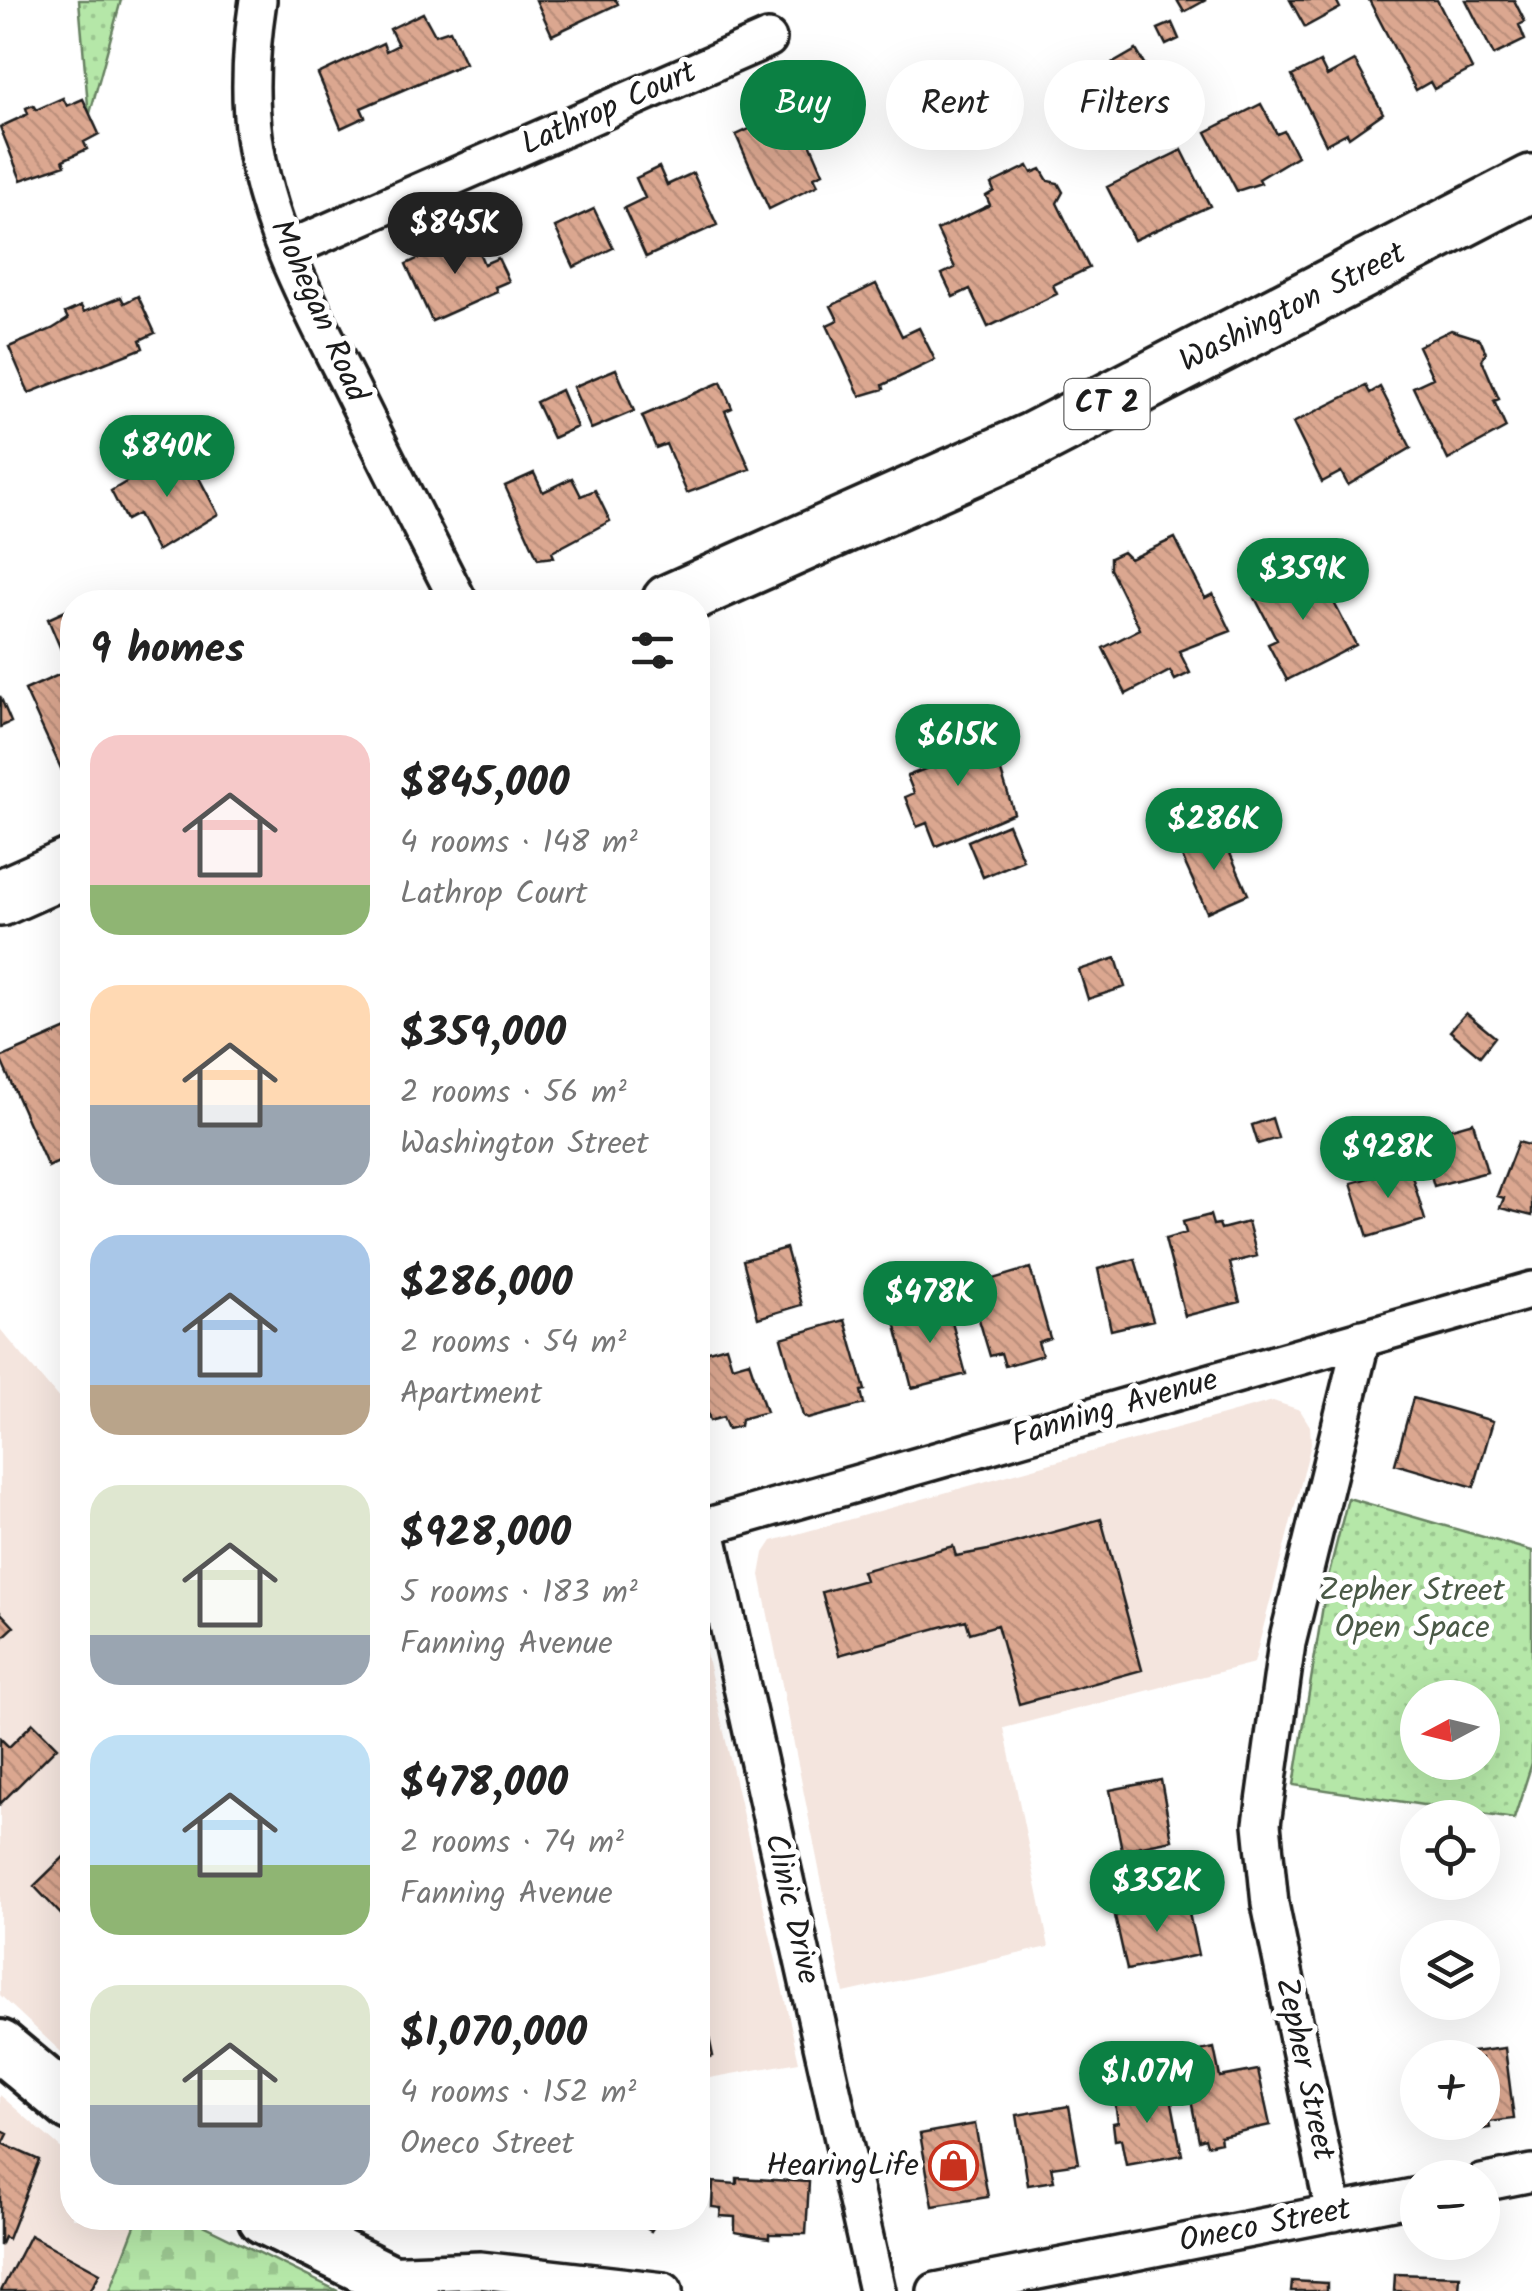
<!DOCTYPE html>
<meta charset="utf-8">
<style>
:root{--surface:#fff;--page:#f2f2f2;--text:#222;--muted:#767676;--accent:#0b8043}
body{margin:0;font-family:Kalam,sans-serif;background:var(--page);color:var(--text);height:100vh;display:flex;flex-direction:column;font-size:38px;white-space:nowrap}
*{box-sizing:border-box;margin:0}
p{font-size:32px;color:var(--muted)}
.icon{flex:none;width:55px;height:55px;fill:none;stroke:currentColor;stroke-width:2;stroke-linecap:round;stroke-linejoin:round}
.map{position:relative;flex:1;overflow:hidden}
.sheet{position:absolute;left:60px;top:590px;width:650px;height:1640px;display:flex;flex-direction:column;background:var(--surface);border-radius:40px;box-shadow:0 10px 40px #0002}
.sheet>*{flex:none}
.top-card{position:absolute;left:740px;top:60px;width:640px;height:90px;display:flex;gap:20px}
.needle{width:65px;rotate:263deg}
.fabs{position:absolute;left:1400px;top:1680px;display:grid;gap:20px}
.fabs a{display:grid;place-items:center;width:100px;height:100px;border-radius:50%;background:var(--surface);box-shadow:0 10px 40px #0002;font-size:50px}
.price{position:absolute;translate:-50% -85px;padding:0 22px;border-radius:35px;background:var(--accent);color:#fff;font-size:32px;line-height:65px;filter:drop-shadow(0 2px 5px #0008)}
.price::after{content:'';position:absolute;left:50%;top:60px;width:30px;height:22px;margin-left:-15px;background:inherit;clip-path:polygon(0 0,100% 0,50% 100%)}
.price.on{background:#222;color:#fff}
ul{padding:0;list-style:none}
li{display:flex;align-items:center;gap:30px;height:250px;padding:0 30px}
li span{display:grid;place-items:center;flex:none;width:280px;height:200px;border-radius:30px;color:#555}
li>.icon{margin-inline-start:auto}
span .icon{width:120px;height:120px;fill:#fffc;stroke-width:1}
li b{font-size:42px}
h2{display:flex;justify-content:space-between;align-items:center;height:120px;padding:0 30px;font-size:42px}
.chip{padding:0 35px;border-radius:45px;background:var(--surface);box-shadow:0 10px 40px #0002;font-size:35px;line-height:90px}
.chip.on{background:var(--accent);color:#fff}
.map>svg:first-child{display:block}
.built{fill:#f4e5de}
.grass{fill:url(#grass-dots);stroke:#688262;stroke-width:2.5;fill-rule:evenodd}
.cemetery{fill:url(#cemetery-stones);stroke:#688262;stroke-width:2.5}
.building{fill:url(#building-back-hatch);stroke:#1c1c1c;stroke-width:2.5}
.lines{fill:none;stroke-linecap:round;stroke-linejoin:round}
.street-casing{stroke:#1c1c1c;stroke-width:42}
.secondary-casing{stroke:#1c1c1c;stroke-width:58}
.highway-casing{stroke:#1c1c1c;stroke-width:62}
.street{stroke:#fff;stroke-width:35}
.secondary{stroke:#fff;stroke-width:50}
.highway{stroke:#fff;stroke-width:55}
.labels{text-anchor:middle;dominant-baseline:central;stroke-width:10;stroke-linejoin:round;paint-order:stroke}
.shield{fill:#fff;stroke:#606060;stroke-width:2.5}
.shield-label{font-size:30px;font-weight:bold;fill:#1c1c1c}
.street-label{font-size:32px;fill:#1c1c1c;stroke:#fff}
.park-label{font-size:32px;fill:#4a5946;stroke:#fff}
.poi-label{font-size:32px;fill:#1c1c1c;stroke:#fff;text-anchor:end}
</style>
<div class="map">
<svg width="1532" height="2291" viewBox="0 0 1532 2291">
<defs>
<pattern id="grass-dots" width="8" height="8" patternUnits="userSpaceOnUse" patternTransform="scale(2.5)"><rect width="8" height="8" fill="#b5e7a8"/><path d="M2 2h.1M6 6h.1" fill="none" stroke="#9bc690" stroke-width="1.8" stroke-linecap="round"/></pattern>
<pattern id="cemetery-stones" width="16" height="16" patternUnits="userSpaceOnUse" patternTransform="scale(2.5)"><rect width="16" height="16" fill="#b5e7a8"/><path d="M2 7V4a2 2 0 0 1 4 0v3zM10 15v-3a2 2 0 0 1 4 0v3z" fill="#9bc690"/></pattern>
<pattern id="building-back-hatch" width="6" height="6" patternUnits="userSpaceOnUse" patternTransform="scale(2.5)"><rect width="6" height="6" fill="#dba790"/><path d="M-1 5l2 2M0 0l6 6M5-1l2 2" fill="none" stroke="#bb8f7c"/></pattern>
</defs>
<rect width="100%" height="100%" fill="#fff"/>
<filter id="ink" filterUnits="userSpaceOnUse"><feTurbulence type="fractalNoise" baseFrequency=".01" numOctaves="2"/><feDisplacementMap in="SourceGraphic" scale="20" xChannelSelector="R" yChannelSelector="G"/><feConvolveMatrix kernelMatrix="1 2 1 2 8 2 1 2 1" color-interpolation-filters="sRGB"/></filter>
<g filter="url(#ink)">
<path class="built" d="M0 1329 72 1414V2062L0 1995Z
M1273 1401 1300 1410 1310 1426 1311 1444 1254 1663 1004 1728 1049 1947 844 1993 760 1575 764 1553 772 1541Z
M698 1618 799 2062 698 2080Z
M0 2095 72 2158V2218H138L110 2291H0Z"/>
<path class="grass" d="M79 0H121L89 117Z
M1348 1498 1532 1551V1763L1514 1819 1294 1785 1327 1581ZM1418 1698H1482V1762H1418Z"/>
<path class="cemetery" d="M138 2218H188L338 2291H110Z"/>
<path class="building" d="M536 0H616L618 4 552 35Z
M1177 0H1206L1184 12Z
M1290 0H1336L1340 8 1305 27Z
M1369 0H1437L1472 69 1434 89 1430 82 1416 90Z
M1466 0H1514L1525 22 1519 25 1525 40 1494 55Z
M423 13 435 35 450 30 465 63 361 108 365 117 341 128 318 74 383 43 386 51 398 45 390 29Z
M1172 23 1179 39 1166 45 1158 29Z
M1136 50 1159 89 1133 105 1110 65Z
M1355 61 1383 113 1349 137 1347 133 1326 144 1292 76 1320 62 1327 76Z
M63 98 67 106 83 99 99 134 84 142 87 149 63 160 65 165 21 180 0 127 28 114 26 108 33 105 36 110Z
M1261 104 1277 134 1284 131 1297 156 1259 179 1261 183 1237 191 1206 132Z
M795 108 823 173 814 177 818 185 769 209 736 135Z
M1182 150 1210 206 1134 240 1107 187Z
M1028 166 1032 173 1041 169 1048 181 1058 183 1063 192 1057 203 1089 268 1053 285 1057 294 988 327 970 289 953 297 942 274 955 268 937 230 990 205 986 196 994 191 991 184Z
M659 167 667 185 693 173 717 225 646 257 624 208 645 198 636 178Z
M594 209 613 248 574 267 555 227Z
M471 234 484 264 498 258 509 281 495 287 497 292 432 321 406 264Z
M876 284 902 336 919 328 935 360 883 385 884 389 860 396 827 325 838 320 831 306Z
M138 296 155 333 140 340 143 348 29 393 9 347 52 329 68 319 65 313 81 306 84 312 121 297 124 303Z
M1451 330 1480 339 1486 353 1482 360 1499 399 1494 401 1506 428 1448 460 1413 387 1433 378 1418 346Z
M616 369 634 411 591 429 573 387Z
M721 382 732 408 725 411 750 469 687 493 666 444 656 448 642 416Z
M1366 386 1370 393 1380 387 1411 448 1348 485 1341 472 1322 482 1293 423Z
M561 390 577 427 553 438 536 402Z
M186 453 218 514 157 551 138 514 126 520 111 491 172 455 174 460Z
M534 473 543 492 572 478 581 496 595 490 610 521 552 552 554 557 538 559 505 486Z
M1175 538 1205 598 1213 594 1231 631 1179 651 1190 673 1175 680 1170 671 1126 694 1103 648 1140 629 1110 569V558L1123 552 1130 559Z
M1317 570 1356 645 1287 680 1268 644 1277 640 1253 594 1297 571 1301 578Z
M72 608V647L62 652 48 619Z
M72 669V784L69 786 25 690Z
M0 696 11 722 0 727Z
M972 731 979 746 985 744 994 764 998 762 1014 813 936 846 927 823 917 827 905 797 914 793 907 776 928 768 920 748 957 732 959 736Z
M1008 824 1023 860 983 877 968 841Z
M1221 833 1248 894 1207 912 1180 852Z
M1116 958 1125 987 1088 999 1079 970Z
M1466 1013 1495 1037 1480 1056 1450 1031Z
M67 1029 72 1041V1156L48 1167 0 1058Z
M1272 1118 1278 1138 1258 1144 1252 1125Z
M1473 1122 1487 1172 1434 1186 1420 1137Z
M1518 1142 1532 1146V1216L1500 1208 1504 1198 1497 1196Z
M1409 1166 1425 1220 1368 1237 1351 1183Z
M1210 1215 1213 1225 1219 1224 1221 1229 1248 1222 1257 1256 1230 1263 1240 1302 1185 1316 1165 1239 1186 1233 1183 1222Z
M786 1248 802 1305 758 1318 743 1260Z
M1135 1259 1153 1320 1111 1330 1098 1269Z
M1030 1268 1050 1338 1038 1342 1042 1355 1005 1366 1001 1353 990 1356 969 1286Z
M947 1304 966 1374 912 1388 894 1318Z
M845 1320 865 1390 861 1391 864 1404 808 1419 803 1416 781 1338Z
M726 1346 732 1366 749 1361 766 1412 741 1419 740 1426 728 1429 723 1417 710 1421 698 1377V1354Z
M1413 1398 1493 1421 1474 1487 1395 1464Z
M1101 1519 1142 1670 1019 1704 997 1625 970 1633 966 1620 839 1655 822 1592 865 1580 862 1571 953 1546 956 1556 988 1550Z
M0 1612 14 1627 0 1640Z
M33 1723 57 1747 0 1804V1738L9 1747Z
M1161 1780 1172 1840 1122 1850 1110 1790Z
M72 1849V1926L34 1886Z
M1186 1899 1198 1955 1127 1970 1115 1916Z
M698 1986 713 2056 698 2060Z
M1214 2048 1220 2077 1258 2070 1270 2125 1220 2136 1221 2142 1207 2145 1205 2138 1199 2140 1182 2055Z
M1505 2048 1514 2119 1489 2122 1490 2128 1475 2130V2124L1451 2127 1450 2122H1482V2058L1441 2056Z
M1169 2087 1182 2155 1126 2165 1121 2139 1115 2140 1113 2123 1118 2122 1114 2097Z
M1069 2106 1079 2163 1051 2167 1054 2181 1028 2185 1017 2115Z
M975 2124 988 2197 933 2206 920 2134Z
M0 2130 8 2134 3 2144 39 2160 8 2239 4 2237 0 2246Z
M737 2178 809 2182 806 2234H769V2238L735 2232V2217L720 2216 721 2208 712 2207 713 2182 737 2184Z
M629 2218H659L651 2231Z
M30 2235 100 2273 90 2291H1Z
M1395 2274 1460 2276 1459 2291H1394Z
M1292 2281 1327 2283V2291H1291Z"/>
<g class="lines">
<defs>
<path id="street" d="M258 0C251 46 248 90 254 136 265 224 310 307 349 384 385 457 422 530 459 602
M286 250 768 39
M706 1526 877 2291
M698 1529 1532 1290
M1482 2183 1532 2173
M1334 2213 1270 1904 1262 1824 1287 1643 1362 1338
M381 2274 480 2270 664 2291
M936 2291 1418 2196"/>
<path id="secondary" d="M0 2046 72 2106
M264 2218 412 2291"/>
<path id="highway" d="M670 602 1034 440 1532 183
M0 898 72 866"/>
</defs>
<use href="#street" class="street-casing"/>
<use href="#secondary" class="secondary-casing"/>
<use href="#highway" class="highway-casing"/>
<use href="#street" class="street"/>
<use href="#secondary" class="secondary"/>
<use href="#highway" class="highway"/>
</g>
</g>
<defs>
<symbol id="shop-ring" viewBox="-11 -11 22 22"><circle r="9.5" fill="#fff" stroke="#c8321e" stroke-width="1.5"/><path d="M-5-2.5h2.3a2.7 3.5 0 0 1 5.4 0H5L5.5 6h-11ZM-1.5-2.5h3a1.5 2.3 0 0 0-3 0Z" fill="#c8321e"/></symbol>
</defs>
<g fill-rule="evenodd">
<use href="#shop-ring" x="926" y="2138" width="55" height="55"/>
</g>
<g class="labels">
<rect class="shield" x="1064.5" y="379" width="85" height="50" rx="8"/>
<g class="shield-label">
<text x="1107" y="404">CT 2</text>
</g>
<g class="street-label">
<text transform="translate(609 109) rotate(-24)">Lathrop Court</text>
<text transform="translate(1293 308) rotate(-27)">Washington Street</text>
<text transform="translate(318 311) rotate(66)">Mohegan Road</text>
<text transform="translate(1115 1409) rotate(-16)">Fanning Avenue</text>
<text transform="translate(791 1909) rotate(77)">Clinic Drive</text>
<text transform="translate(1304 2069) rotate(78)">Zepher Street</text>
<text transform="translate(1265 2226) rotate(-11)">Oneco Street</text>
</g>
<g class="park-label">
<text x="1412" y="1591">Zepher Street<tspan x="1412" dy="37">Open Space</tspan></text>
</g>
<g class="poi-label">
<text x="919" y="2166">HearingLife</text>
</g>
</g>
</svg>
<div class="fabs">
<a><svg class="needle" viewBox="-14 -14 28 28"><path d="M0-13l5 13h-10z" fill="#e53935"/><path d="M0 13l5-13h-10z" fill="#767676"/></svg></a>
<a><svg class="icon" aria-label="locate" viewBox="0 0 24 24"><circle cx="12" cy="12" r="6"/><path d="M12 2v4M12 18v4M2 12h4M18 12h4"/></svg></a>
<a><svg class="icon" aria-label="layers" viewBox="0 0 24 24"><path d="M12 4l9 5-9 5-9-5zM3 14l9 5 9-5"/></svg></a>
<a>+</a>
<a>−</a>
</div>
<b class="price on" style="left:455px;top:277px">$845K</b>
<b class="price" style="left:167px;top:500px">$840K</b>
<b class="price" style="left:1303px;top:623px">$359K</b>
<b class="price" style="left:958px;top:789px">$615K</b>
<b class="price" style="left:1214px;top:873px">$286K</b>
<b class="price" style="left:1388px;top:1201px">$928K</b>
<b class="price" style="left:930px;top:1346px">$478K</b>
<b class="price" style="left:1157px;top:1935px">$352K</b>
<b class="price" style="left:1147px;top:2126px">$1.07M</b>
<div class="top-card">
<a class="chip on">Buy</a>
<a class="chip">Rent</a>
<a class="chip">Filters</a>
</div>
<section class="sheet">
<h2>9 homes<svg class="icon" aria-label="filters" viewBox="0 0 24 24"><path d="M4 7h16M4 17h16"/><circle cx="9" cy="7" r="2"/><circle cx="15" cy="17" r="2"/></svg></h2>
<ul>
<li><span style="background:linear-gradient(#f6c9c9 75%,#8fb573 0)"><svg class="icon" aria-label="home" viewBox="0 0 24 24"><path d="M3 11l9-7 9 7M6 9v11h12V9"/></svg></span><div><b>$845,000</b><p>4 rooms · 148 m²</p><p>Lathrop Court</p></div></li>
<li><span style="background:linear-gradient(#ffd9b3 60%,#9aa5b1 0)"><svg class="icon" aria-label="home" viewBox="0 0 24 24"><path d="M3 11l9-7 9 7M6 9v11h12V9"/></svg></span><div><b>$359,000</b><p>2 rooms · 56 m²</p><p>Washington Street</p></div></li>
<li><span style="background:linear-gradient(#a9c7e8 75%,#b9a48a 0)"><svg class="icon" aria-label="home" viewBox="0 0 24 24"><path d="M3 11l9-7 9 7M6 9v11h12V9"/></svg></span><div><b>$286,000</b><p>2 rooms · 54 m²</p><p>Apartment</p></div></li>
<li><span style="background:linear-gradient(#dfe7d0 75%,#9aa5b1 0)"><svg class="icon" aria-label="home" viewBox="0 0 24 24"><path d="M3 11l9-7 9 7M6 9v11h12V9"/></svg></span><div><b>$928,000</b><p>5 rooms · 183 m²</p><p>Fanning Avenue</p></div></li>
<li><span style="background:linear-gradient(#bfe0f5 65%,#8fb573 0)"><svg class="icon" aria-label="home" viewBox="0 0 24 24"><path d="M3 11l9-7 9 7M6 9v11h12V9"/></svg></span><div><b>$478,000</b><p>2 rooms · 74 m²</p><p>Fanning Avenue</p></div></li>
<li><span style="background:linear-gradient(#dfe7d0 60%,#9aa5b1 0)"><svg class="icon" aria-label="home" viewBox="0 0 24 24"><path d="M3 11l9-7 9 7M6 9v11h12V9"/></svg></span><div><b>$1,070,000</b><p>4 rooms · 152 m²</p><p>Oneco Street</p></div></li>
</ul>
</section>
</div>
